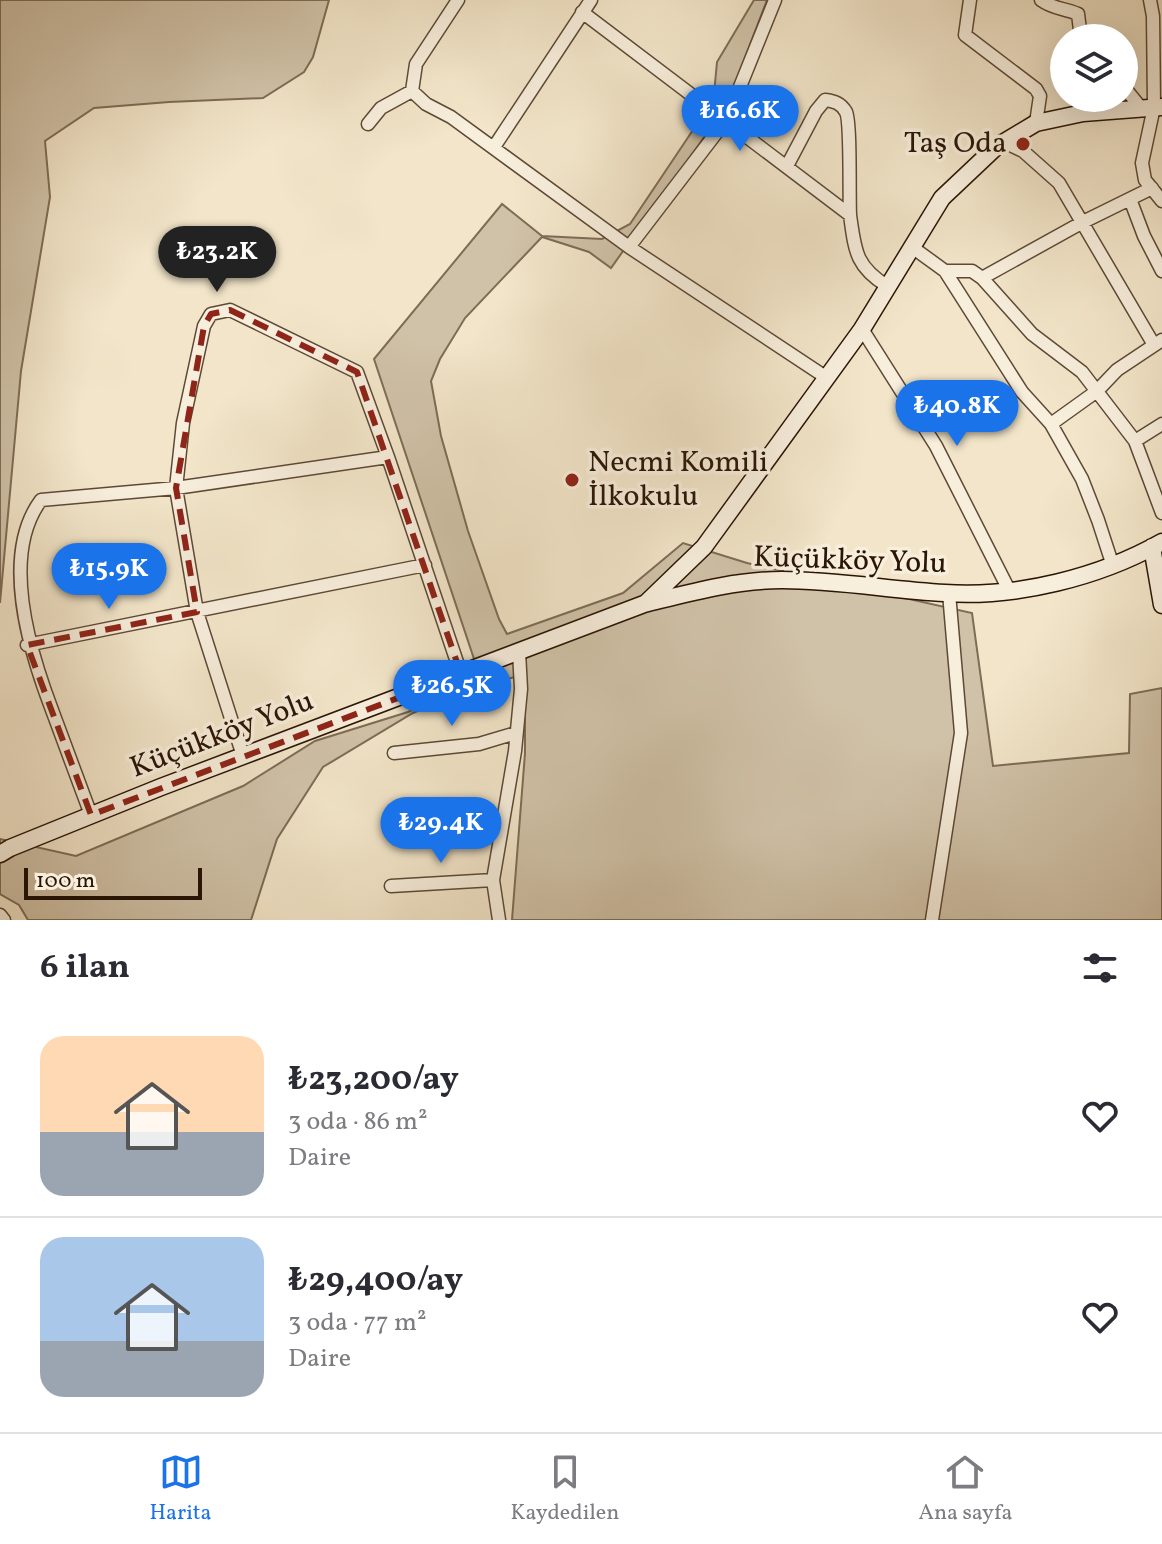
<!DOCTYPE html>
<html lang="tr">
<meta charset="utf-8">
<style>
:root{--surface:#fff;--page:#f2f2f3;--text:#2b2b33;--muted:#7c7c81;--line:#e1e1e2;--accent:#1a73e8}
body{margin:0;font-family:Vollkorn,serif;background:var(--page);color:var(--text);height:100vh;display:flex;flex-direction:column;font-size:30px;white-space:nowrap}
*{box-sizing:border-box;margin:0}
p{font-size:26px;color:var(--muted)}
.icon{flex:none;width:44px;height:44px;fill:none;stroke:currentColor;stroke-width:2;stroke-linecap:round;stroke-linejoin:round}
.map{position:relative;height:920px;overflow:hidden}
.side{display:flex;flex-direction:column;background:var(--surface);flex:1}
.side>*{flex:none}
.fabs{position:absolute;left:1050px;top:24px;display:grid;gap:16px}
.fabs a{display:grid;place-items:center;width:88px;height:88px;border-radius:50%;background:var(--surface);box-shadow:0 8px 32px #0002;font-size:40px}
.scale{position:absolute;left:24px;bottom:20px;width:178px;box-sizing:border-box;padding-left:8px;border:4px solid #2b1505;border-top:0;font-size:22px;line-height:28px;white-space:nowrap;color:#2b1505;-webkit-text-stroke:6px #f7eedc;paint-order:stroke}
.price{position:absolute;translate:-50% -68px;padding:0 18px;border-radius:28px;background:var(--accent);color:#fff;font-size:26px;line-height:52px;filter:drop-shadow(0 2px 4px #0008)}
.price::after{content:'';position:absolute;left:50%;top:48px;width:24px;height:18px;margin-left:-12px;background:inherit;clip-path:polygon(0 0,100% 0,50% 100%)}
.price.active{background:#222;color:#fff}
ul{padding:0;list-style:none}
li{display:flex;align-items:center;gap:24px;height:200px;padding:0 40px}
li+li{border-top:2px solid var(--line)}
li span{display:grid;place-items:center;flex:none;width:224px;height:160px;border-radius:24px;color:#555}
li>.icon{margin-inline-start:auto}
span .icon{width:96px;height:96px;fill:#fffc;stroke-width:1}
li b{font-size:34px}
h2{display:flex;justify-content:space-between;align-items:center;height:96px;padding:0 40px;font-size:34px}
.dock{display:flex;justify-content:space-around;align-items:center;height:112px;border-top:2px solid var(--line);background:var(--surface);font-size:22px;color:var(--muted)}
.dock a{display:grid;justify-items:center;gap:4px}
.dock .active{color:var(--accent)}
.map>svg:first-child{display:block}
.grass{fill:#d0c2a8;stroke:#7e6c56;stroke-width:2}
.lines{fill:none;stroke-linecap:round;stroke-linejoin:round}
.street-casing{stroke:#5d4936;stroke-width:15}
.secondary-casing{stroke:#2b1505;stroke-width:19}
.street{stroke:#f7eedc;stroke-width:12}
.secondary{stroke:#f7eedc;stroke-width:16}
.marked{fill:none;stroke:#8f2418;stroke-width:6;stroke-dasharray:16 10;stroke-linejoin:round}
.poi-dot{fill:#8f2418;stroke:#f7eedc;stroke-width:3}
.labels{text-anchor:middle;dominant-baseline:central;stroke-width:7;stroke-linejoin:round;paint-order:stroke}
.poi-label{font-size:30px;fill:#2b1505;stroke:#f7eedc;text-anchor:end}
.street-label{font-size:30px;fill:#2b1505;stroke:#f7eedc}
</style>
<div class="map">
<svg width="1162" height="920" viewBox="0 0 1162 920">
<rect width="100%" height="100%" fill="#f2e5c9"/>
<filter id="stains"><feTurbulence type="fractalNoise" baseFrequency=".0025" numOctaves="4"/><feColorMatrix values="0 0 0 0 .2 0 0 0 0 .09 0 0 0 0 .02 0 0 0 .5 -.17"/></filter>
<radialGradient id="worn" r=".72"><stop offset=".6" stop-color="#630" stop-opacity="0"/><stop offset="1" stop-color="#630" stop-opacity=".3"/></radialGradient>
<path class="grass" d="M0 0H329L313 57 304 72 263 98 169 102 94 108 45 141 50 197 21 371 0 603Z
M754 0H767L727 105 611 268 589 252 542 237 465 318 440 359 431 381 441 436 468 531 499 619 507 634 623 593 683 543 747 563 972 613 993 766 1129 753 1130 694 1162 688V920H512L525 753V674L452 695 413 713 323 767 277 839 251 920H28L19 905 0 894V839L76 856 243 786 315 741 408 712 481 680 374 359 502 204 542 236 602 239 630 224 699 121 714 94 717 62Z"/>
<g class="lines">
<defs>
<path id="street" d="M970 0 965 35 1036 89 1040 96 1036 123
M1041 0C1053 9 1064 8 1078 14L1081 38
M1150 0 1153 16 1154 107 1142 163 1145 180 1162 201
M582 12 850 215C855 250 855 266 887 286
M1124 87 1141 108
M412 91 416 64 458 0
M368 124 381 108 412 91 426 104 451 117 629 247 827 378
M1004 142 1023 151 1059 183 1154 345
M494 147 591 0
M787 166 816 111 825 100C834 101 841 103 846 112 851 122 849 197 850 215
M1130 199 1144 236 1162 271
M629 247 727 119 775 0
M912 247 945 271H972L982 278 1032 334 1082 372 1135 441 1162 513
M945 271 1022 392 1051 424 1082 479 1098 520 1112 563
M982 278 1083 222 1152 188
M862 329 936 446 1010 592
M1051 424 1097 391 1117 370 1162 340
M1135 441 1162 424
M27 645 425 565
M394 753 479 744 516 733
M243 756 197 612 176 488 183 423 204 326 211 314 230 310 357 372 388 457 461 674
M91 815C78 780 65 745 52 710 29 650 0 555 41 500L176 488 388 457
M391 886 493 880
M0 915 4 920
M499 920 493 880 515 751 521 689 519 652
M932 920 961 733 949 593"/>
<path id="secondary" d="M1152 547 1162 605
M647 602 704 547 862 329 942 198 996 147 1036 123 1083 113 1162 107
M0 854 10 848 161 787 644 604C689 593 735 580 782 580 836 580 891 590 945 593 1017 598 1100 577 1162 542"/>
</defs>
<use href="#street" class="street-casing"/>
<use href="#secondary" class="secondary-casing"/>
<use href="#street" class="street"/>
<use href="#secondary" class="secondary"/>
</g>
<path class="marked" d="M230 310 357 372 461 674 91 815 27 645 197 612 176 488 204 326 211 314Z"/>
<g class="poi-dot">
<circle cx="1023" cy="144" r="8"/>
<circle cx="572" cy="480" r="8"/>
</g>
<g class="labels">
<g class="poi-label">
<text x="1007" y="144">Taş Oda</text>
<text x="588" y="463" text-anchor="start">Necmi Komili<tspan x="588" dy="34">İlkokulu</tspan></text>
</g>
<g class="street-label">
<text transform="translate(850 561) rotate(2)">Küçükköy Yolu</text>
<text transform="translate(222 735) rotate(-21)">Küçükköy Yolu</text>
</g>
</g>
<rect width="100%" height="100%" filter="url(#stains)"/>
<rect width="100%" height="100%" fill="url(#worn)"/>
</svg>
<div class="fabs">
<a><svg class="icon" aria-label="layers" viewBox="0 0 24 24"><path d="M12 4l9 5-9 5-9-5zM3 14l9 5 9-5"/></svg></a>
</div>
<div class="scale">100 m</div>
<b class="price" style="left:740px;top:153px">₺16.6K</b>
<b class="price active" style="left:217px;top:294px">₺23.2K</b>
<b class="price" style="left:957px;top:448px">₺40.8K</b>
<b class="price" style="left:109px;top:611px">₺15.9K</b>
<b class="price" style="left:452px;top:728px">₺26.5K</b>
<b class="price" style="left:441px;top:865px">₺29.4K</b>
</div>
<section class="side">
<h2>6 ilan<svg class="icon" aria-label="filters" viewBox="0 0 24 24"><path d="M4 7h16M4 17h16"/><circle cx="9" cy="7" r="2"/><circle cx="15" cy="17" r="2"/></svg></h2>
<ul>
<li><span style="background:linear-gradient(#ffd9b3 60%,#9aa5b1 0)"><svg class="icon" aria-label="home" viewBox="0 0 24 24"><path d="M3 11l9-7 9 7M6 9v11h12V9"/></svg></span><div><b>₺23,200/ay</b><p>3 oda · 86 m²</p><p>Daire</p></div><svg class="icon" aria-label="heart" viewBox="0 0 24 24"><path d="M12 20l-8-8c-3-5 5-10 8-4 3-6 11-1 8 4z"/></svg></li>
<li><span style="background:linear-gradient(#a9c7e8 65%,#9aa5b1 0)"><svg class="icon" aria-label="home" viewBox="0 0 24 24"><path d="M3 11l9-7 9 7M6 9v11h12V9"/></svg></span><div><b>₺29,400/ay</b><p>3 oda · 77 m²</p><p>Daire</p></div><svg class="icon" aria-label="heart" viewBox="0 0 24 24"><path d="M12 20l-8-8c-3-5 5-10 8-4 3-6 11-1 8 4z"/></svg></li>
</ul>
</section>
<nav class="dock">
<a class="active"><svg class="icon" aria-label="map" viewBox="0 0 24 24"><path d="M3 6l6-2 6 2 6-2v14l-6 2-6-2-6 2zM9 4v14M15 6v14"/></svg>Harita</a>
<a><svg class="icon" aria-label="saved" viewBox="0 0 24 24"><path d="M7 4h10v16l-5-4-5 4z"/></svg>Kaydedilen</a>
<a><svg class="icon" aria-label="home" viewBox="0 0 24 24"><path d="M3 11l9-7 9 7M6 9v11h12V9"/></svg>Ana sayfa</a>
</nav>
